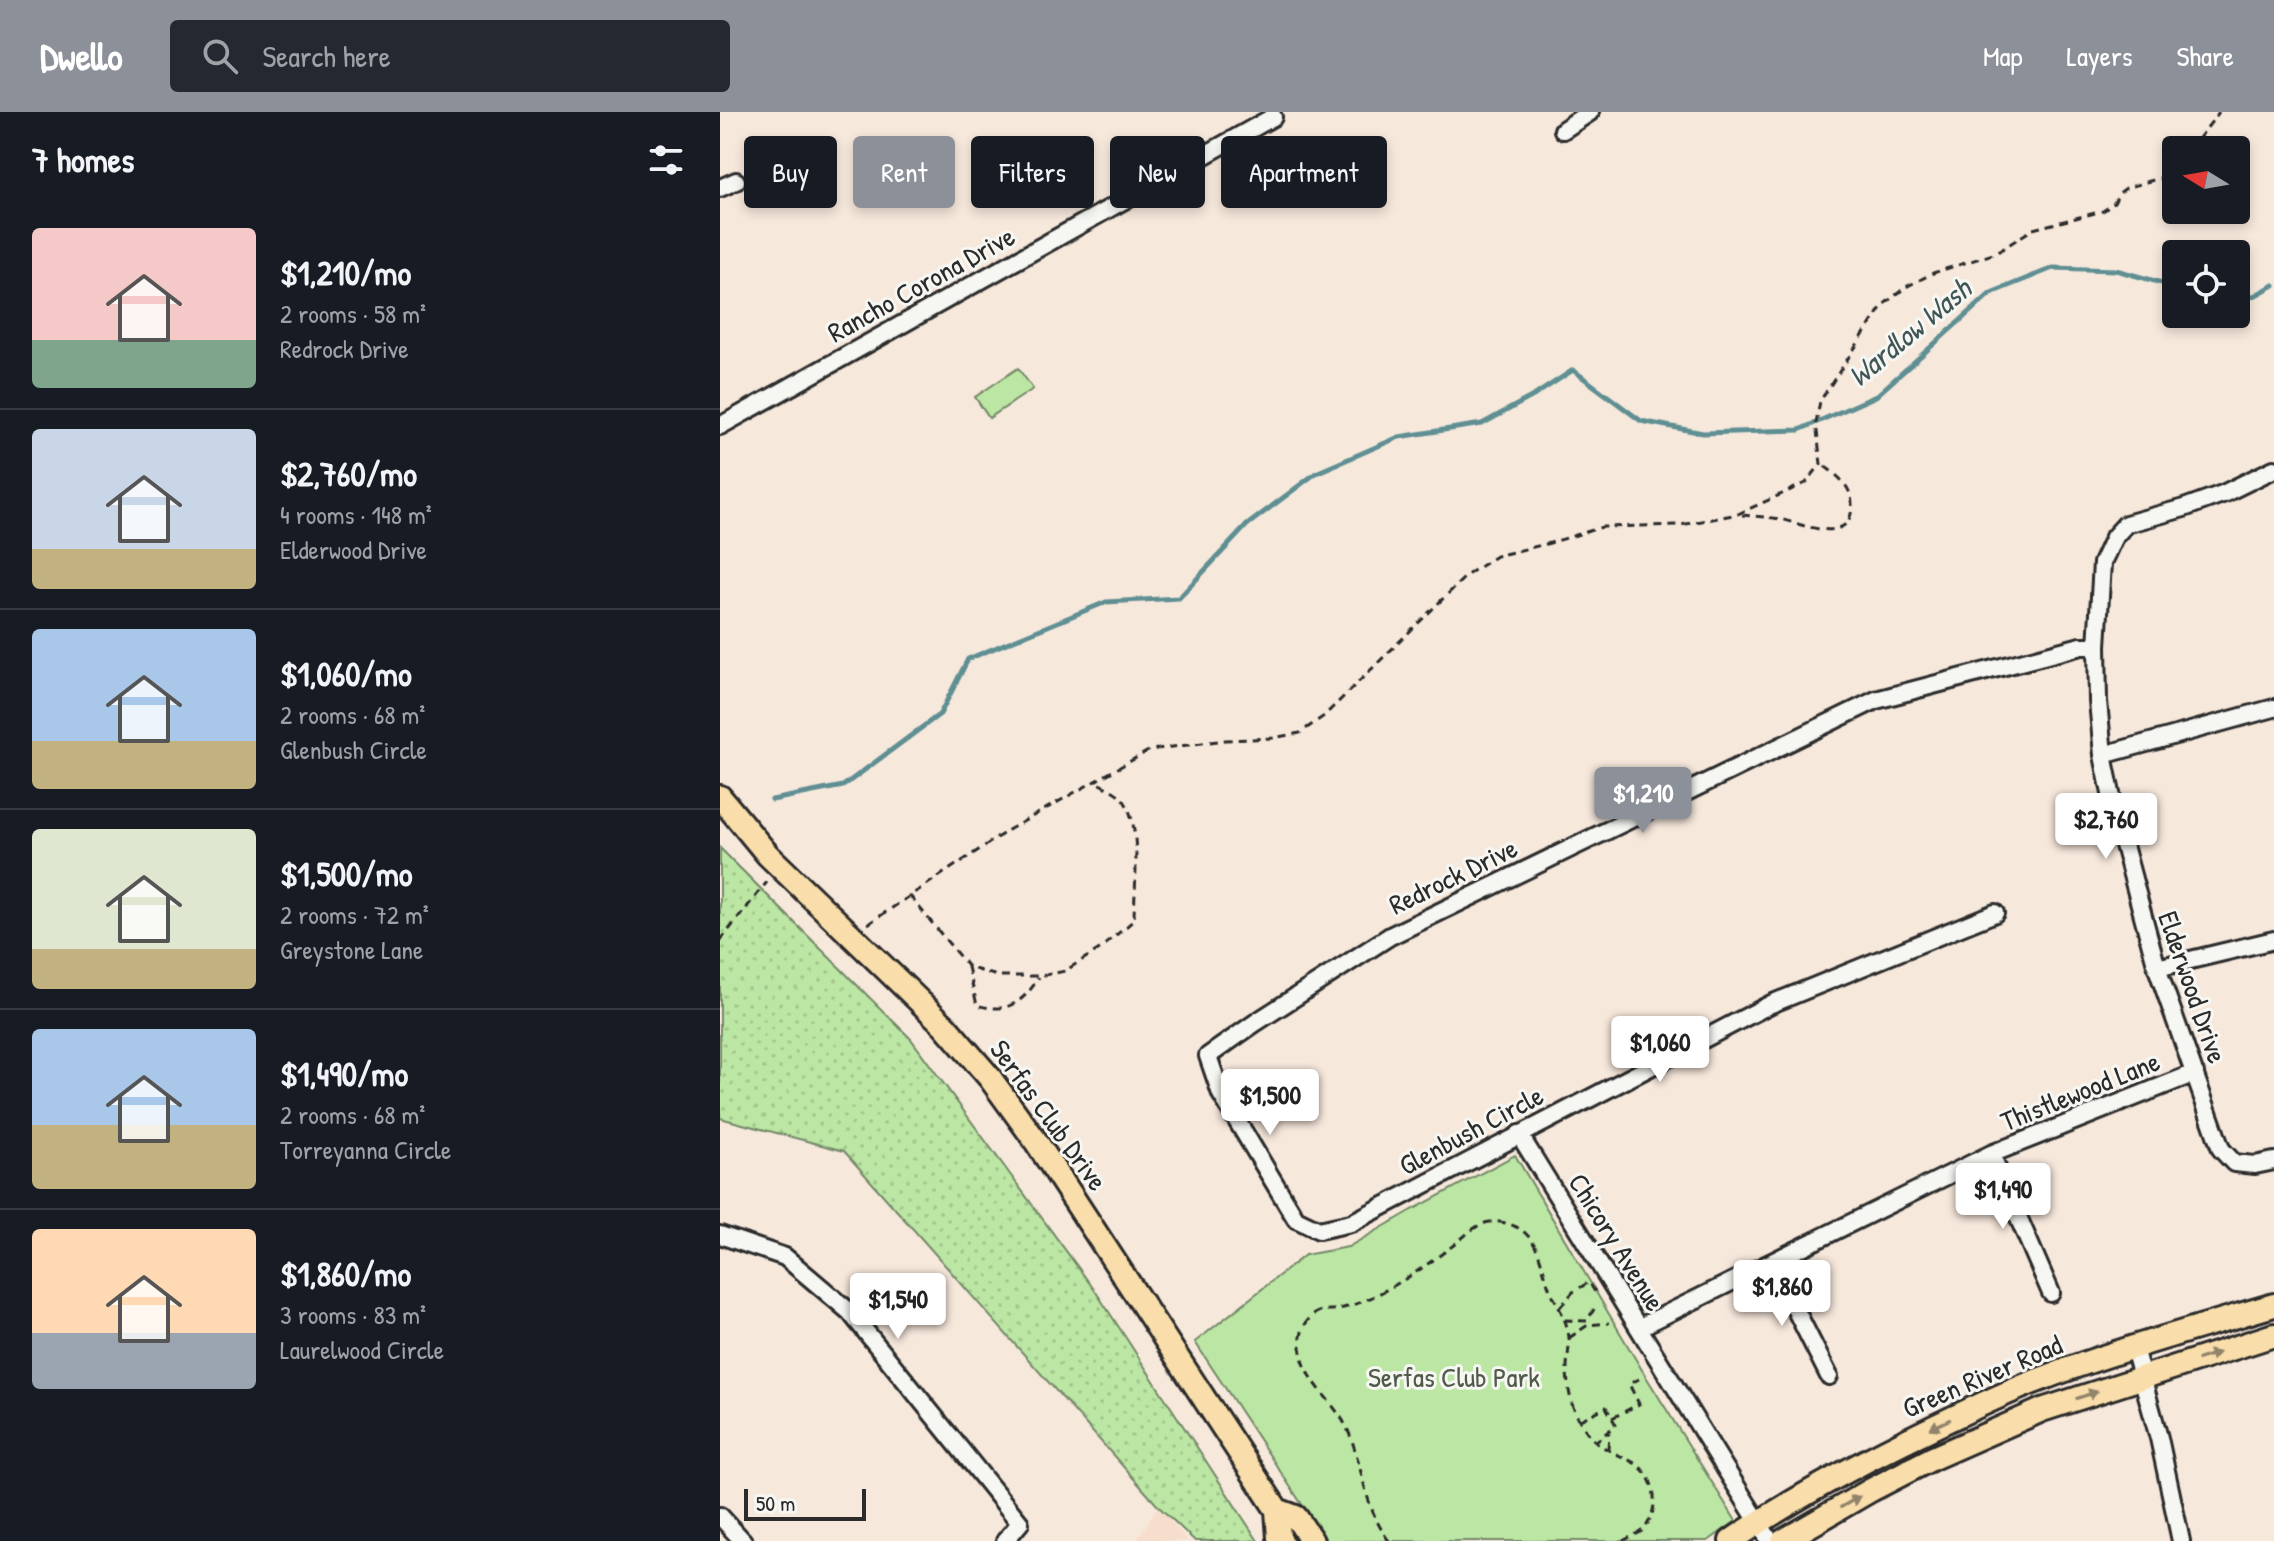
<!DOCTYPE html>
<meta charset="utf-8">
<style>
:root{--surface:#171b24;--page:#242831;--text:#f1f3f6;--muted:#9ea1a6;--line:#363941;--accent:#8c9099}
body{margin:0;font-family:"Patrick Hand",sans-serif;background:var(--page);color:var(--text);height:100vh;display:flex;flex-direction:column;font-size:30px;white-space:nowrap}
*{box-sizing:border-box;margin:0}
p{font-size:26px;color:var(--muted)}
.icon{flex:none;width:44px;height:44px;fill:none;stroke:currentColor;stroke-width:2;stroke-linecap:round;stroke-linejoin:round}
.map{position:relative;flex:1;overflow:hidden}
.sheet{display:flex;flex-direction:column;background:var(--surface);width:720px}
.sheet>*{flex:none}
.banner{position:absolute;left:24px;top:24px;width:760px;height:72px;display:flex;gap:16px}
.needle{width:52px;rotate:281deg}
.fabs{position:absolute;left:1442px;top:24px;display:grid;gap:16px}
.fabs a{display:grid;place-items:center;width:88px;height:88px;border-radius:8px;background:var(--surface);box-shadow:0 4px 12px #0003;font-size:40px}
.scale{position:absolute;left:24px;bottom:20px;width:122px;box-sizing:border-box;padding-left:8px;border:4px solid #2b2b2b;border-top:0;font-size:22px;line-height:28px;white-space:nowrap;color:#2b2b2b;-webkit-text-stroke:6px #f6f6f2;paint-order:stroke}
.price{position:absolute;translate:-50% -68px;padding:0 18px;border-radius:8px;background:#fff;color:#222;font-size:26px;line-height:52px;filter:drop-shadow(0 2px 4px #0008)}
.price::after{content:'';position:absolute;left:50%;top:48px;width:24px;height:18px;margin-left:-12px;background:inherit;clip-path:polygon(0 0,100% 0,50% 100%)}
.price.active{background:var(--accent);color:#fff}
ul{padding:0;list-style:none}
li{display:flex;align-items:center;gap:24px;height:200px;padding:0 32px}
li+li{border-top:2px solid var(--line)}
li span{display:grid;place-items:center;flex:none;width:224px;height:160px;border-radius:8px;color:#555}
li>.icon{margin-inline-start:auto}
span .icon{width:96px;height:96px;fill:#fffc;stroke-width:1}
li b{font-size:34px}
h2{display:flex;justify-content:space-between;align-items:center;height:96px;padding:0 32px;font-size:34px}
.pill{padding:0 28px;border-radius:8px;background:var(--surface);box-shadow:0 4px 12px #0003;font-size:28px;line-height:72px}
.pill.active{background:var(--accent);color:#fff}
header{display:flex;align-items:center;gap:48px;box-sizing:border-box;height:112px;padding:0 40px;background:var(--accent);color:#fff}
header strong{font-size:38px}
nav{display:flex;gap:44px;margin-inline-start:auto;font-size:28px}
.search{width:560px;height:72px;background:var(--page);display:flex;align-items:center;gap:20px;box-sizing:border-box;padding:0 28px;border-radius:8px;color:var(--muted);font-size:30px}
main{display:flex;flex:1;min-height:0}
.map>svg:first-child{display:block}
.built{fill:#f7decc}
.grass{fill:url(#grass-dots);stroke:#738867;stroke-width:2}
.park{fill:#bbe6a3;stroke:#738867;stroke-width:2}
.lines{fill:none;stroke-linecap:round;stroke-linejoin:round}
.stream{stroke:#5f8f93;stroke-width:5}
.minor-casing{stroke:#2b2b2b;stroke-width:22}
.major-casing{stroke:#2b2b2b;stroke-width:28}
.path{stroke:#2b2b2b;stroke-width:3;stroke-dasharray:8 6;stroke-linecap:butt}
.minor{stroke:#f6f6f2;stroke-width:16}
.major{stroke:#f9deab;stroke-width:22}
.oneway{fill:#92846b}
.labels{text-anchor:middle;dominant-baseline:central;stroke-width:6;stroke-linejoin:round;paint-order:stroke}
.street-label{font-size:28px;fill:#2b2b2b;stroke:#f6f6f2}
.park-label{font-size:28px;fill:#4f5a49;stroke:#f6f6f2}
.water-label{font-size:30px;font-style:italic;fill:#405556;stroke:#f6f6f2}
</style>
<header>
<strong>Dwello</strong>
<div class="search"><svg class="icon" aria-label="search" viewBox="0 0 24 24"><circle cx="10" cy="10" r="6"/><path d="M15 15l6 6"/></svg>Search here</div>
<nav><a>Map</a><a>Layers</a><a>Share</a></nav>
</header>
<main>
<section class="sheet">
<h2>7 homes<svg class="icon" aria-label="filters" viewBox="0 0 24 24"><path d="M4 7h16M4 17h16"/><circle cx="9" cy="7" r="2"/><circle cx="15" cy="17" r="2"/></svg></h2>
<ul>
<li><span style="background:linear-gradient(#f6c9c9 70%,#7fa58c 0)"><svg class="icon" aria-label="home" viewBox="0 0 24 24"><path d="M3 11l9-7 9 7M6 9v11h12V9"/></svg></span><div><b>$1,210/mo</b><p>2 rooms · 58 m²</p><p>Redrock Drive</p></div></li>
<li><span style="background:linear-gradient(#c9d6e8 75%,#c2b280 0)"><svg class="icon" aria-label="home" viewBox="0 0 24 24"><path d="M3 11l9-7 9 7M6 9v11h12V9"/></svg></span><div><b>$2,760/mo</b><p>4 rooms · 148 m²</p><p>Elderwood Drive</p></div></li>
<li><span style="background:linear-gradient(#a9c7e8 70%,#c2b280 0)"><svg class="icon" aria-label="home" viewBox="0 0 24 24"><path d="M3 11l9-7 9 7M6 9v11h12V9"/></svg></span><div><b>$1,060/mo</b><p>2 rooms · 68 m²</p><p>Glenbush Circle</p></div></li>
<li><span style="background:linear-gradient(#dfe7d0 75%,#c2b280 0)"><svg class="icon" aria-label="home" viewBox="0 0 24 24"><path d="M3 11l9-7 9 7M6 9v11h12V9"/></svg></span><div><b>$1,500/mo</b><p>2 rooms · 72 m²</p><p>Greystone Lane</p></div></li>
<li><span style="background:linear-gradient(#a9c7e8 60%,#c2b280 0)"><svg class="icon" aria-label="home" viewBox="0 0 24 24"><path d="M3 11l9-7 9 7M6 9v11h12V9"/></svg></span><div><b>$1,490/mo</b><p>2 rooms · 68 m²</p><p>Torreyanna Circle</p></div></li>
<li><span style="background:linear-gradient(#ffd9b3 65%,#9aa5b1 0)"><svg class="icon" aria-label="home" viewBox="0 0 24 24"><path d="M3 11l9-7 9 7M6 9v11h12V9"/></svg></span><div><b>$1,860/mo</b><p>3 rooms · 83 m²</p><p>Laurelwood Circle</p></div></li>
</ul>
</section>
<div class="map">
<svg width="1554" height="1429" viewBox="0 0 1554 1429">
<defs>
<pattern id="grass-dots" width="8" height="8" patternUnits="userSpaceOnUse" patternTransform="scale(2)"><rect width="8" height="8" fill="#bbe6a3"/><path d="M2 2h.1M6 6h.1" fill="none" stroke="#a1c58c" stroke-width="1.8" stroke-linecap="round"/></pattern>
</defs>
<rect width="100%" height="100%" fill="#f7e8dc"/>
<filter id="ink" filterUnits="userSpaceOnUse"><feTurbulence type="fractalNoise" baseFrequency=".0125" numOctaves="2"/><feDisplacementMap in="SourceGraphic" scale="16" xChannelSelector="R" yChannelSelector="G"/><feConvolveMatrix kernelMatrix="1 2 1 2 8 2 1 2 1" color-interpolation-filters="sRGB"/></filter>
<g filter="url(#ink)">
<path class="built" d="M438 1394 468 1429H416Z"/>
<path class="grass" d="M0 736 191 927 376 1180 538 1429H475L438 1394 124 1039 0 1006Z"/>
<path class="park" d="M298 256 313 277 269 306 255 285Z
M795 1043 925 1263 1016 1409 988 1429H606L475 1230 585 1143 628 1135 694 1097Z"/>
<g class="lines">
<path class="stream" d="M1516 183 1534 184 1554 173
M52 688 123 674 220 602 248 547 386 490 459 486 527 413 596 361 679 325 762 312 815 283 853 258 921 309 983 321 1079 318 1156 284 1271 181 1333 156 1396 158 1456 175"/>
<defs>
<path id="minor" d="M843 18 870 0
M0 76 16 69
M0 314 553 5
M1554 357 1505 381 1464 396 1406 412 1394 425 1382 451 1377 534 1378 589 1383 643 1394 696 1437 856 1501 1037 1514 1051 1535 1053 1554 1049
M1383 643 1554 596
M1275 801 1051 892 631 1111 599 1118 576 1107 501 982 488 944 535 911 670 824 1156 588 1361 534H1377
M1437 856 1554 828
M799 1022 1050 1429
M1271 1042 1331 1181
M0 1123 65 1145 130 1200 300 1411 285 1429
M1052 1151 1109 1264
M920 1215 1271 1042 1475 961
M1414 1236 1439 1326 1461 1429
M0 1404 23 1429"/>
<path id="major" d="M0 685 48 743 225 914 270 966 315 1028 557 1398 559 1426 561 1429
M557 1398 576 1405 592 1429
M1011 1429C1066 1391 1125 1359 1185 1329 1226 1309 1268 1288 1311 1271 1390 1240 1473 1217 1554 1193
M1063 1429 1151 1378 1213 1346 1322 1298 1554 1223"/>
</defs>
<use href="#minor" class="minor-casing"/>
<use href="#major" class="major-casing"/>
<path class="path" d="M1470 38 1499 0
M1022 403C1034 404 1047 405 1060 407 1082 412 1130 434 1132 395 1133 374 1116 362 1101 352
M190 784 248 855 277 864H320L345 859 381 836 414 808C414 777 424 705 399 683 393 678 383 674 376 670
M148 812 290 717 430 638 505 628 553 626 580 621 604 604 747 463 776 444 830 431 882 415 961 413 1018 402 1086 371 1101 352 1096 311 1100 289 1163 193 1186 175 1213 161 1276 141 1313 117 1383 99 1394 91 1399 81 1406 76 1440 66 1456 53
M0 829 47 770
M248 855 257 893C287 902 303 891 319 865
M840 1195 853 1180 869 1170 877 1183
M845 1208 867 1209 877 1192
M849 1226 868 1213 889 1211
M892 1306 919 1292 909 1272 923 1265
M860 1308 886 1295 896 1313 875 1330
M888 1337 889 1321
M669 1429C642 1392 644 1355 627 1316 612 1285 572 1259 582 1220 584 1213 589 1205 596 1201 602 1197 612 1199 619 1197 640 1192 657 1183 675 1173 696 1161 715 1147 735 1132 744 1125 754 1114 765 1111 773 1108 786 1110 794 1114 819 1124 821 1154 829 1175 836 1192 847 1206 849 1226 850 1235 847 1246 847 1256 847 1268 849 1281 852 1292 856 1304 865 1319 874 1328 886 1339 903 1344 916 1352 937 1366 940 1398 924 1417 919 1422 909 1425 903 1429"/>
<use href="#minor" class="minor"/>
<use href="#major" class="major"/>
</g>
<defs><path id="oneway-solid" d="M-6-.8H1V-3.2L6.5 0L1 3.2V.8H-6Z" transform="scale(2)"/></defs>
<g class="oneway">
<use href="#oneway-solid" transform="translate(1488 1244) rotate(-18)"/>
<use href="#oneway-solid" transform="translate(1367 1283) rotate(-18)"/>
<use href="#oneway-solid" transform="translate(1220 1312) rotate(155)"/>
<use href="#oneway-solid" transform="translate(1130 1390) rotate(-30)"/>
</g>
</g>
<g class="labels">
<g class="street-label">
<text transform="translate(201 172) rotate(-29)">Rancho Corona Drive</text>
<text transform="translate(733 764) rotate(-26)">Redrock Drive</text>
<text transform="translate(1473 875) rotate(71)">Elderwood Drive</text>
<text transform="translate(1360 979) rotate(-22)">Thistlewood Lane</text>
<text transform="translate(329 1003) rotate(54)">Serfas Club Drive</text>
<text transform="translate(751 1018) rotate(-28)">Glenbush Circle</text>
<text transform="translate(897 1130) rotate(58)">Chicory Avenue</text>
<text transform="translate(1262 1264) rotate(-23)">Green River Road</text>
</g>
<g class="park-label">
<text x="734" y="1265">Serfas Club Park</text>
</g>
<g class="water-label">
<text transform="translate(1189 220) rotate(-40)">Wardlow Wash</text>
</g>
</g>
</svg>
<div class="fabs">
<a><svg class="needle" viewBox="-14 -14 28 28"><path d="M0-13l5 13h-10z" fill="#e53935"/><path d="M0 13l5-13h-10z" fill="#9ea1a6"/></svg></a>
<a><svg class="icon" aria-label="locate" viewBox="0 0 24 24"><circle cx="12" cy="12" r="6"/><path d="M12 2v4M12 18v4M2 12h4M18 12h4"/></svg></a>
</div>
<div class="scale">50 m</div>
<b class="price active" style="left:923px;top:723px">$1,210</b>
<b class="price" style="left:1386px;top:749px">$2,760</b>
<b class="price" style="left:940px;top:972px">$1,060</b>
<b class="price" style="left:550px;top:1025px">$1,500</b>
<b class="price" style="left:1283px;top:1119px">$1,490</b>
<b class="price" style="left:1062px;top:1216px">$1,860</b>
<b class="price" style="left:178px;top:1229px">$1,540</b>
<div class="banner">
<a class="pill">Buy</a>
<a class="pill active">Rent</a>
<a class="pill">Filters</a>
<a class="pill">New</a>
<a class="pill">Apartment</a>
</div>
</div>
</main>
